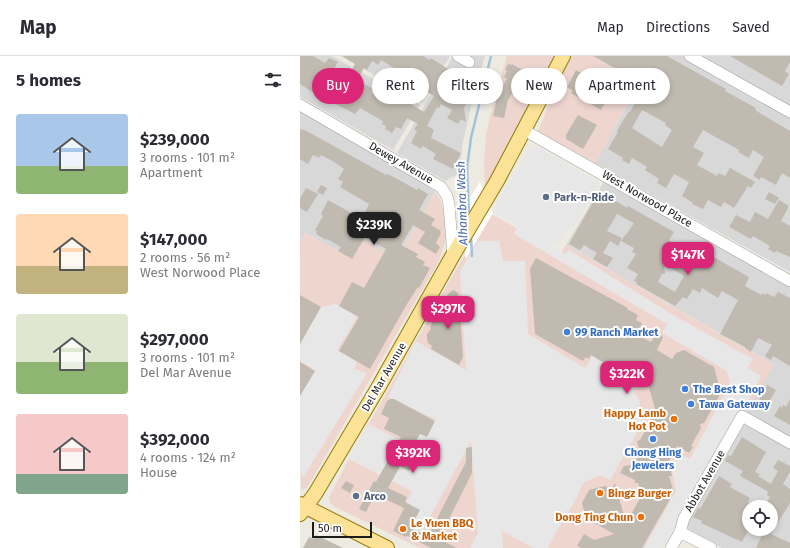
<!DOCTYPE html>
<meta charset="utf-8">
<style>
:root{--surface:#fff;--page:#f7f7f7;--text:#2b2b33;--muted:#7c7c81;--line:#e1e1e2;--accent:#db2777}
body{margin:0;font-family:"Fira Sans",sans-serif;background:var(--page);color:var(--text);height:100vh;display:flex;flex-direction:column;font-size:15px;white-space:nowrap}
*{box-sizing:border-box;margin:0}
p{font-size:13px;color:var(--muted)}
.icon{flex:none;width:22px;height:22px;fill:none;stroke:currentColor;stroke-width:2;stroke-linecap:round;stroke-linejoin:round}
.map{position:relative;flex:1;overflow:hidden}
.sheet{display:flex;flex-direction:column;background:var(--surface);width:300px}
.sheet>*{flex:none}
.guide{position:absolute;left:12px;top:12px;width:380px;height:36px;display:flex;gap:8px}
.buttons{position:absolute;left:442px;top:444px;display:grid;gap:8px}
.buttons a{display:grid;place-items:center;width:36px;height:36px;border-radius:50%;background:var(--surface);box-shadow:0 2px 6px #0003;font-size:20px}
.scale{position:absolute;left:12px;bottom:10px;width:60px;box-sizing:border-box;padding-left:4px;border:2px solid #1b1b1b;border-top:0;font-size:11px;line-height:14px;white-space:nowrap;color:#1b1b1b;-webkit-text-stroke:3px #fff;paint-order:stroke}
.price{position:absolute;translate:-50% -34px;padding:0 9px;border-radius:8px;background:var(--accent);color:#fff;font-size:13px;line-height:26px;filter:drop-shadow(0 1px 2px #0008)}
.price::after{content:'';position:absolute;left:50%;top:24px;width:12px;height:9px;margin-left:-6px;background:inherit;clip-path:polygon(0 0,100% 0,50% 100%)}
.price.selected{background:#222;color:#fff}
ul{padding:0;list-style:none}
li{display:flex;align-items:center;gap:12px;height:100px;padding:0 16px}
li span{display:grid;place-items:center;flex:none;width:112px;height:80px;border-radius:4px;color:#555}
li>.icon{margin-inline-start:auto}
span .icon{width:48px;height:48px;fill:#fffc;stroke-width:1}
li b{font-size:17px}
h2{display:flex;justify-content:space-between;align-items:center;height:48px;padding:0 16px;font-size:17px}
.tag{padding:0 14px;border-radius:18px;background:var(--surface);box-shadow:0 2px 6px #0003;font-size:14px;line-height:36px}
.tag.selected{background:var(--accent);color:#fff}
header{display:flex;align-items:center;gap:24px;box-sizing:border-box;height:56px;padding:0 20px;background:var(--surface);border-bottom:1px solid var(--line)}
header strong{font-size:19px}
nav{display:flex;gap:22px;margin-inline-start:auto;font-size:14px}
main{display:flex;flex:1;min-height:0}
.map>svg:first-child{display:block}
.residential{fill:#d9d8d8;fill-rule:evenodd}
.commercial{fill:#eed6cf}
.parking{fill:#e7e7e7}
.pier{fill:#fff}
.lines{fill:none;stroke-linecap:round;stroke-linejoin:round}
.stream{stroke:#a0c3db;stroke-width:2.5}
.building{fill:#c1bab0;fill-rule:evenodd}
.minor-casing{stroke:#a2a2a2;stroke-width:12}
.major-casing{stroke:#927c00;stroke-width:16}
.minor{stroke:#fff;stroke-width:11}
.major{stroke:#fbe297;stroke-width:14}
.service-dot{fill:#5c6f8a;stroke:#fff;stroke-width:1.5}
.shop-dot{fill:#3f7fe0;stroke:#fff;stroke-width:1.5}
.food-dot{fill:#e8710a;stroke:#fff;stroke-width:1.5}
.labels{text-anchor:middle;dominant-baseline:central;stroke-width:4;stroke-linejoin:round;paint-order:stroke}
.street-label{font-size:11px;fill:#1b1b1b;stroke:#fff}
.service-label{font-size:11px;font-weight:bold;fill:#4e5e75;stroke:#fff;text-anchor:start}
.shop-label{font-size:11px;font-weight:bold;fill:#366cbe;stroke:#fff;text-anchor:start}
.food-label{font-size:11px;font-weight:bold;fill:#c56008;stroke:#fff;text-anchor:end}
.water-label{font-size:12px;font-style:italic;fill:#4968aa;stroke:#fff}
</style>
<header>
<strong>Map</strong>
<nav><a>Map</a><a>Directions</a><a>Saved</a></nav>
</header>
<main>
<section class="sheet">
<h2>5 homes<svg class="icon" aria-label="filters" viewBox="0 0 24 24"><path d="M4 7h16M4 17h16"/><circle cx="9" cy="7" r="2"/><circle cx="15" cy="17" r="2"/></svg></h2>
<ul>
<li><span style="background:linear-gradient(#a9c7e8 65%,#8fb573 0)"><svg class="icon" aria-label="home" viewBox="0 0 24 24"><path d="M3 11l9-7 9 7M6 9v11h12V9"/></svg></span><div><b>$239,000</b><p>3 rooms · 101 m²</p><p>Apartment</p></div></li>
<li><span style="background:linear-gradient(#ffd9b3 65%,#c2b280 0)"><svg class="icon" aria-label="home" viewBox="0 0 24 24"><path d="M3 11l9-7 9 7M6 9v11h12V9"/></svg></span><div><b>$147,000</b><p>2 rooms · 56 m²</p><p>West Norwood Place</p></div></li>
<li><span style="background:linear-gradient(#dfe7d0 60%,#8fb573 0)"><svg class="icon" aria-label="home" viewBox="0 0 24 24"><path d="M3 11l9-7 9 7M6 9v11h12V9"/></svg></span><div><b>$297,000</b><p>3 rooms · 101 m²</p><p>Del Mar Avenue</p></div></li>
<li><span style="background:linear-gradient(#f6c9c9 75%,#7fa58c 0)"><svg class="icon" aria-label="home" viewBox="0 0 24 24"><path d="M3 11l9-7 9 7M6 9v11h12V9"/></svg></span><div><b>$392,000</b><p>4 rooms · 124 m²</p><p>House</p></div></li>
</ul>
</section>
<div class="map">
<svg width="490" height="492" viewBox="0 0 490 492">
<rect width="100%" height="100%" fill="#edebe1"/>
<path class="residential" d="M0 0H32L120 49 93 94 0 41Z
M41 0H150L122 46Z
M153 0H185L174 37 163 86 159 118 145 125 97 97Z
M293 0H384L490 60V216L295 107 339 27Z
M396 0H490V52Z
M0 54 124 126 135 136 97 203H52L5 177 0 185Z
M305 124 490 230V381L446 357 473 308 266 189Z
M443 367 490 393V492H422L388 475 387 466ZM449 451H471V473H449Z"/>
<path class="commercial" d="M207 0H261L185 136 184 106 186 79 195 41Z
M269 0H293L339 27 295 107 238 75Z
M135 136 140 143 142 150 146 162 147 181 139 205 7 432 1 434 0 185 5 177 52 203 64 184 97 203Z
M191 158 261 197 266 189 474 309 446 357H437L362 492H120L35 451 31 448 29 444V441L49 403 157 212Z"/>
<path class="parking" d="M236 90 300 127 274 170 267 175 261 186 256 184 252 190 242 185 265 198 269 194 373 259 453 303 448 312 461 320 444 353 437 357 362 492H344L376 435 371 409 378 398 390 403 430 327 427 315 362 277 367 268 214 178 218 170 192 155 229 94Z
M178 185H199L203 205H225L228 278 285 312 293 299 339 326 333 336 337 340 339 344 340 349 338 354 347 359 310 424 301 419 283 427 277 441 247 492H234L202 475 203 492H170L178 477 171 385 117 485 106 481 119 455 106 448 112 435 92 425 120 378 127 381 135 363 88 341 116 285 166 314 160 215Z
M36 248 57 261 37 294 57 306 54 313 67 317 4 420 0 418V334L12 312 0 305V281L20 251Z
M69 368 99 384 80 419 49 403Z"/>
<path class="pier" d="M180 126 186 144 193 157 166 203 159 159Z"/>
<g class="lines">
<path class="stream" d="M169 159 167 112 171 82 191 0
M171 180 172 200"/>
</g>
<path class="building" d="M0 0H13L25 7 29 2 38 6 31 18 44 26 55 8 42 0H123L130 4 131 2 159 20 155 26 171 35 168 40 169 42 164 52 166 66 161 63 158 68 147 62 152 54 141 48 139 52 137 51 127 70 134 74 131 82 161 97 153 113 133 103 136 98 123 90 121 93 111 87 117 75 114 73 118 68 107 62 101 73 96 71 92 77 85 73 86 70 82 68 83 65 60 52 55 58 26 43 25 44 0 28ZM81 4 94 12 88 23 92 26 82 44 71 36 73 33 57 24 64 12 67 14 72 5 78 9ZM107 24 134 40 124 56 97 40Z
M293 0H367L426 33 425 35 456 52 455 54 490 75V122L482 117 476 129 461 121 460 124 453 120 464 101 453 94 449 102 438 96 439 94 403 74 393 91 404 97 397 109 417 120 418 117 425 120 430 112 455 126 451 132 448 130 434 152 424 146 421 151 408 144 403 153 392 148 393 147 382 140 389 126 374 118 366 132 357 127 359 123 345 114 347 111 332 102 329 108 322 104 323 102 308 93 318 76H317L319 71 329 55 330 56 345 29ZM342 54 366 67 365 69 372 74 362 91 332 72Z
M430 0H490V6L485 15 489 18 482 30Z
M208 8 211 9 212 8 236 22 227 37 216 31 208 44 204 62 193 60 198 38 207 23 204 21 207 15 205 14Z
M276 14 291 23 288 29 308 42 301 54 271 37 272 34 267 31Z
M278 59 297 69 283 93 266 83V79L270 72Z
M0 73 2 74 3 73 86 119 87 118 92 120 117 134 118 132 128 138 119 154 135 163 131 169 141 175 140 176 141 177 136 187 140 191 136 198 118 187 125 176 113 169 101 189 118 198 116 201 125 206 123 209 130 212 119 232 118 231 107 248 70 313 39 295 59 261 39 250 52 226 64 232 86 193 65 181 52 203 38 195 41 191 27 183 26 184 16 178 17 175 15 174 23 160 21 158 28 144 62 163 69 148 40 131 43 126 38 123 44 113 34 106 21 99 19 102 13 99 8 108 0 103Z
M21 129 27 132 23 139 17 136Z
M6 132 18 138 7 156 0 152V143Z
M469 136 479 142 475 148 465 143Z
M297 139 312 147 316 145 327 152 328 150 374 176 369 184 384 193 387 186 449 221 445 230 461 239 462 237 465 239 466 237 474 241 478 236 490 242V310L473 300 471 304 465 300 472 289 458 282 451 296 445 292V291L420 278 438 244 422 235 418 242 402 232 400 237 393 233 387 243 383 241 375 250 336 228 337 226 334 225 338 218 327 212 336 198 332 196 334 192 321 185 325 179H326L334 167 317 158 307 175 322 182 318 190 310 185 303 197 313 202 307 211 293 203 297 197 284 189 280 194 269 188ZM364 208 384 220 375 236 358 226 362 218H365Z
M479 144 489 150 481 165 490 170V201L476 195 475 197 468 193 470 190 453 180 451 183 429 171 436 159 450 166 455 156 468 163Z
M236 202 328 252 327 253 338 259 336 264 342 267 336 278 351 286 356 278 357 279 358 277 363 281 357 294 372 303 376 297 384 294 414 311 421 337 404 367 400 368 401 372 391 390 393 391 389 397 377 390 369 405 372 420H369L374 436 342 492H281L277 490 284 478 294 484 314 478 286 462 282 447 289 434 305 430 312 433 315 427 326 467 342 439 338 427H335V424L320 417 324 410 334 408 340 397 337 385 340 384 356 356 348 328 332 320 330 314 323 311 318 306 310 309 309 310 291 299 289 303 286 301 283 305 235 278 230 213Z
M154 234 158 237 159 243 163 301 159 309 131 293 132 290 128 287 127 282V278L131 273 130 271 147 240 150 236Z
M0 239 21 251 0 288Z
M0 306 15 315 0 340Z
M467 329 476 334 464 354 456 350Z
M90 343H94L135 365 127 381 120 378 105 405 112 409 109 415 100 410 88 432 107 441 105 446 120 454 114 465 113 473 128 480 166 406V392L172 391V417L139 483 157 492H131L107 480 106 481 93 475 104 452 75 438 66 456 59 453 74 425 76 426 101 381 84 373 89 362 81 358 87 345Z
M490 343V369L474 360 480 350 482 352 483 349 486 351Z
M442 381 466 396 455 416 460 418 458 420 471 428 478 415 473 412 478 404 490 410V416L483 428 490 433V447L471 478 490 487V492H456L463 477 456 473H471V451H464L470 441 467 439 468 436 467 435 440 420 443 415 425 405 428 399 431 400Z
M419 420 432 428 430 431 450 442 448 446 449 447V473L442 486 401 467 402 465 393 461 398 452 400 453Z
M46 425 54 429 50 437 41 432Z
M16 479 43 492H3L9 481 14 483Z"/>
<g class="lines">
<defs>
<path id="minor" d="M158 0 169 6
M390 0 490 56
M0 49 141 131 147 140 149 149 153 199
M224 74 490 225
M380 476 411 492
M371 492 380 476 384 462 442 360 490 387"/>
<path id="major" d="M0 448 87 492
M0 458 15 438 78 332 153 199 197 125 263 0"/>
</defs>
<use href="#minor" class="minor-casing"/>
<use href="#major" class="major-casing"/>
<use href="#minor" class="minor"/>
<use href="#major" class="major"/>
</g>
<g class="service-dot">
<circle cx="246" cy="141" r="4"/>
<circle cx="56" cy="440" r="4"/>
</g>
<g class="shop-dot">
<circle cx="267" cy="276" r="4"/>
<circle cx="385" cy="333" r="4"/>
<circle cx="391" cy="348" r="4"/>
<circle cx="353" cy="383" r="4"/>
</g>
<g class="food-dot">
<circle cx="374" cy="363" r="4"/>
<circle cx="300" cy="437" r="4"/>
<circle cx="341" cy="461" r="4"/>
<circle cx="103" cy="473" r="4"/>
</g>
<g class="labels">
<g class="street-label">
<text transform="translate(101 107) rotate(30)">Dewey Avenue</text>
<text transform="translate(347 143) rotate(30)">West Norwood Place</text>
<text transform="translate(84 321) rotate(-60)">Del Mar Avenue</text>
<text transform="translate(405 425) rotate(-60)">Abbot Avenue</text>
</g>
<g class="service-label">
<text x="254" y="141">Park-n-Ride</text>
<text x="64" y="440">Arco</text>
</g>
<g class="shop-label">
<text x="275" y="276">99 Ranch Market</text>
<text x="393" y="333">The Best Shop</text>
<text x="399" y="348">Tawa Gateway</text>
<text x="353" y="396" text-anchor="middle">Chong Hing<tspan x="353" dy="13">Jewelers</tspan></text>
</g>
<g class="food-label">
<text x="366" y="357">Happy Lamb<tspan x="366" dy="13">Hot Pot</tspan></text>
<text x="308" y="437" text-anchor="start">Bingz Burger</text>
<text x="333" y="461">Dong Ting Chun</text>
<text x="111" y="467" text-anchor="start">Le Yuen BBQ<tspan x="111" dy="13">&amp; Market</tspan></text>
</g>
<g class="water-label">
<text transform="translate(162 147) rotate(-92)">Alhambra Wash</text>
</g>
</g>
</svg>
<div class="buttons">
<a><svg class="icon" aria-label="locate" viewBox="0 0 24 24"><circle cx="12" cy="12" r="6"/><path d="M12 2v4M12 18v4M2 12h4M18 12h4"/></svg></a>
</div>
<div class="scale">50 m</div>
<b class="price selected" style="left:74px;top:190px">$239K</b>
<b class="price" style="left:388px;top:220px">$147K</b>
<b class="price" style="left:148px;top:274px">$297K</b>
<b class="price" style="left:327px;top:339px">$322K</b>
<b class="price" style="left:113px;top:418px">$392K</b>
<div class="guide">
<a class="tag selected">Buy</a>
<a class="tag">Rent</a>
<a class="tag">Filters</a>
<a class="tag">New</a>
<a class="tag">Apartment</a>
</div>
</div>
</main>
